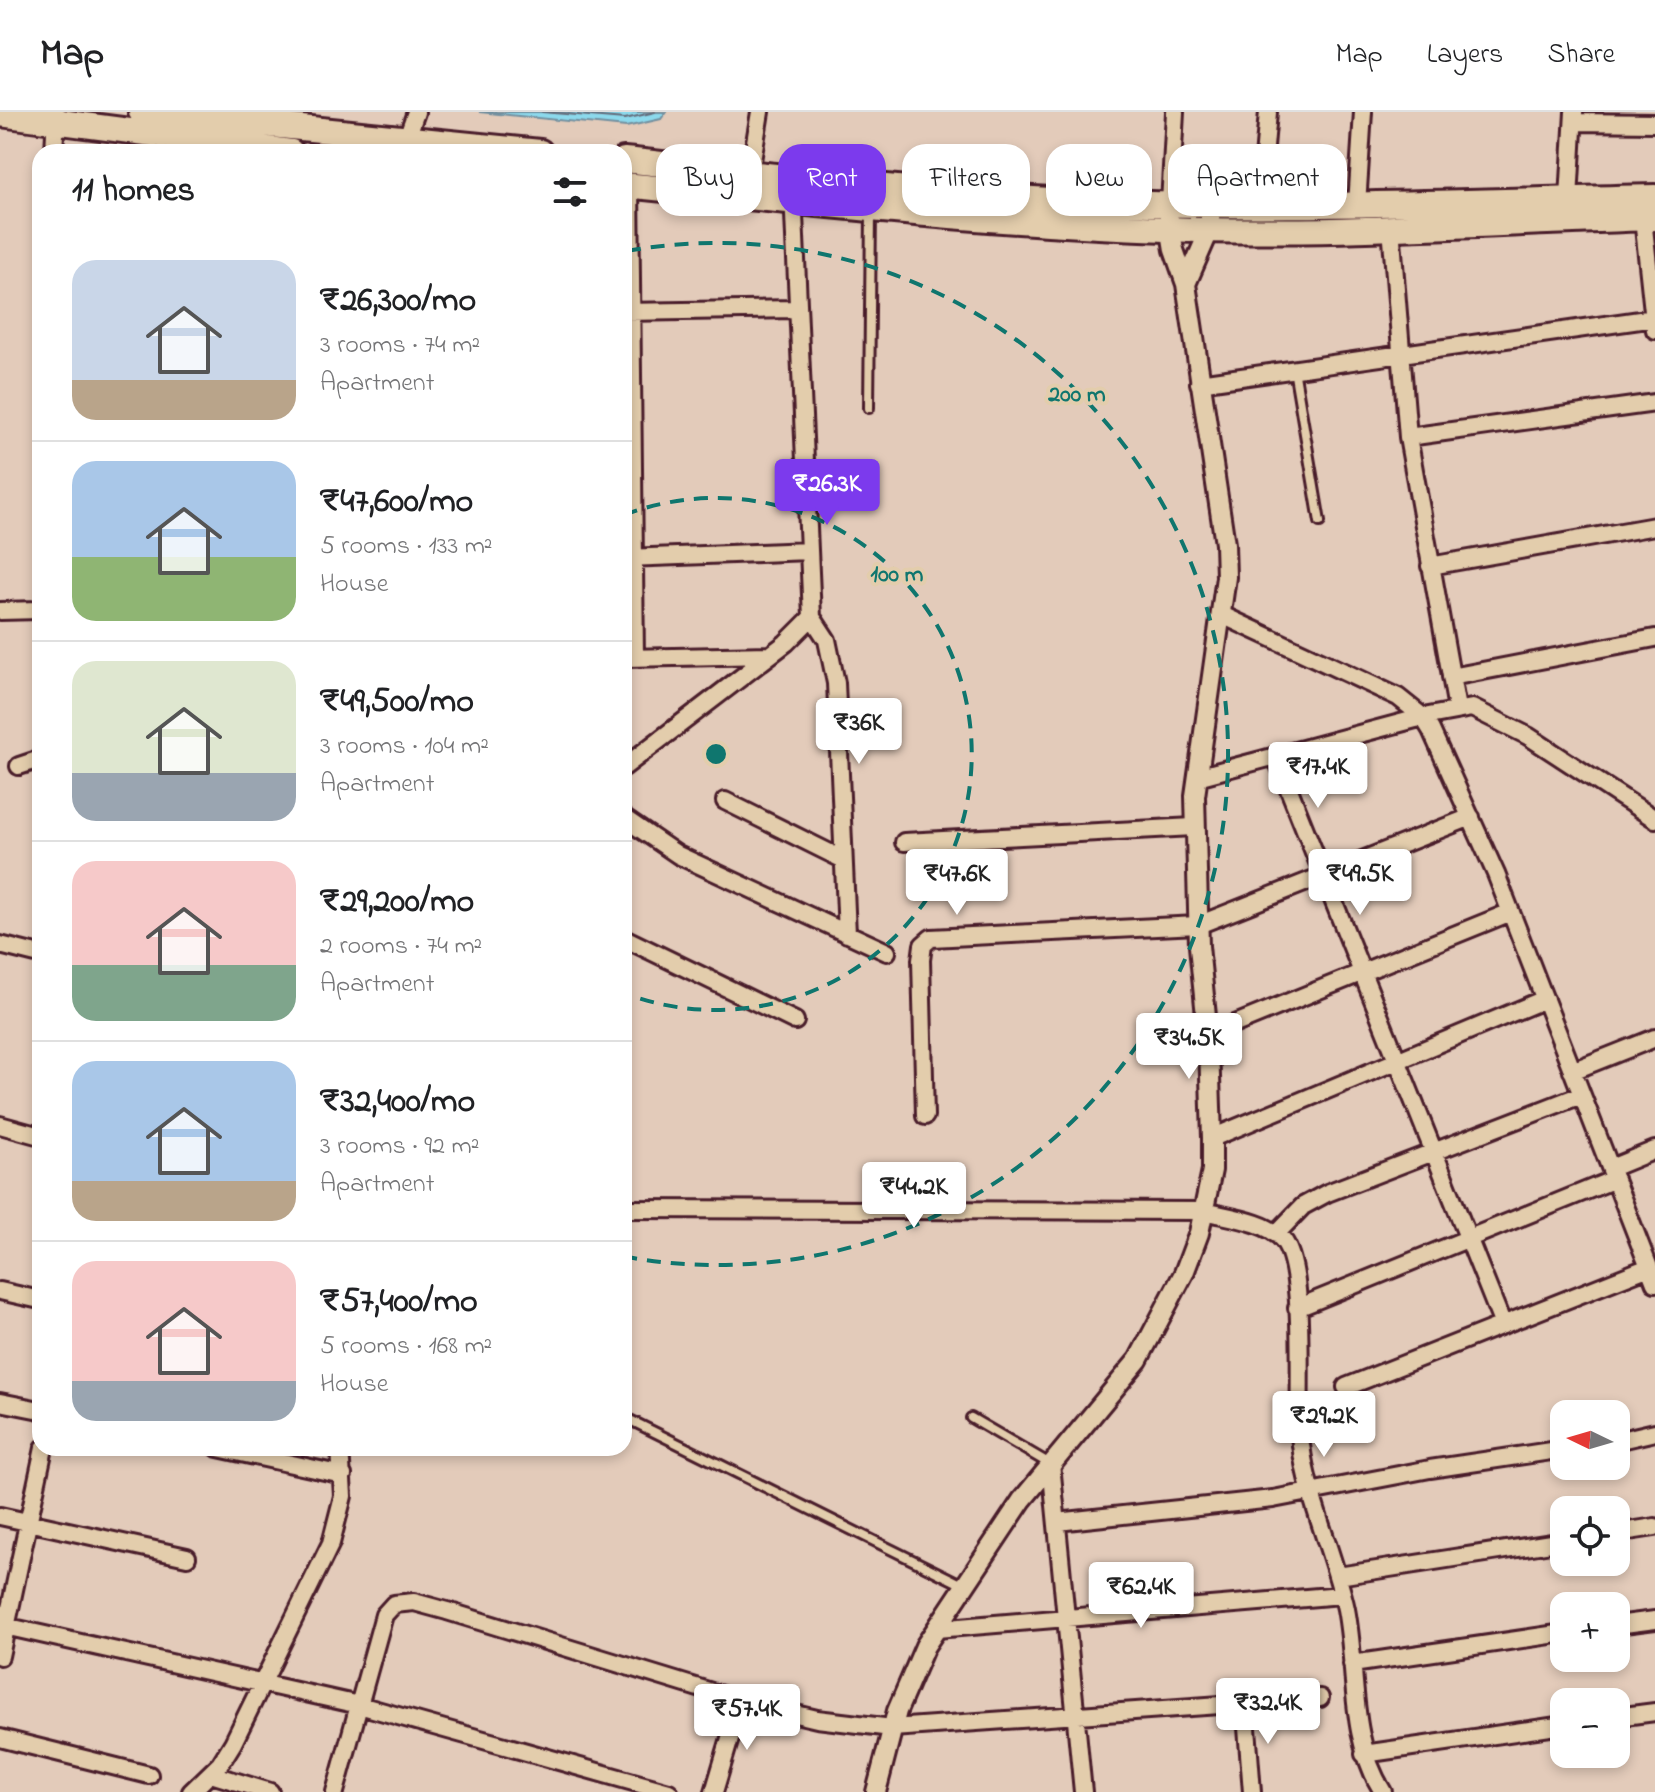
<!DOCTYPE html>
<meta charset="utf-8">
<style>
:root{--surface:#fff;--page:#f2f2f2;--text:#202124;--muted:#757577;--line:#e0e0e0;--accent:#7c3aed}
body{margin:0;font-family:"Indie Flower",sans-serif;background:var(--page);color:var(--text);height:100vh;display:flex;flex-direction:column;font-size:30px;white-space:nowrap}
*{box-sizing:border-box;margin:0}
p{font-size:26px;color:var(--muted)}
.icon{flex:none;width:44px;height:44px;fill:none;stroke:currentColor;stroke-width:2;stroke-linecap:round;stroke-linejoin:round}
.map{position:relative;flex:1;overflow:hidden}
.details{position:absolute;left:32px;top:32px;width:600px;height:1312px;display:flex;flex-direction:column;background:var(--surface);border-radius:24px;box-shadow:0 4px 12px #0003}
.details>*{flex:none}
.banner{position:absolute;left:656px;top:32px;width:760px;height:72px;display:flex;gap:16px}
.needle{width:52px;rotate:275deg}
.controls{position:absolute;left:1550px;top:1288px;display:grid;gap:16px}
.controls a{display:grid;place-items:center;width:80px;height:80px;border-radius:16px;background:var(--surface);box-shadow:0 4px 12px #0003;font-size:40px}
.price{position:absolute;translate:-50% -68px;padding:0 18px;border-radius:8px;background:#fff;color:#222;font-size:26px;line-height:52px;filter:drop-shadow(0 2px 4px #0008)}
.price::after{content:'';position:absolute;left:50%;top:48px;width:24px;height:18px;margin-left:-12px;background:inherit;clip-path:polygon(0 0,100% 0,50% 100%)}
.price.active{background:var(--accent);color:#fff}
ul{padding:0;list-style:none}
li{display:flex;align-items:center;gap:24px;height:200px;padding:0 40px}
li+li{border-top:2px solid var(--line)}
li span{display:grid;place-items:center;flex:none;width:224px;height:160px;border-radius:24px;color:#555}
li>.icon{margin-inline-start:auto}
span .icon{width:96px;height:96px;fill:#fffc;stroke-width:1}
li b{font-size:34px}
h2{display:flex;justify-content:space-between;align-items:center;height:96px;padding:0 40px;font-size:34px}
.chip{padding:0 28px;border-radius:24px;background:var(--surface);box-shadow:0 4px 12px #0003;font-size:28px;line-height:72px}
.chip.active{background:var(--accent);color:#fff}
header{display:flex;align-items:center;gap:48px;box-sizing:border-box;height:112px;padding:0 40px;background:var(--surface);border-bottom:2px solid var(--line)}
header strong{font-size:38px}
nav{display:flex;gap:44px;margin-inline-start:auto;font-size:28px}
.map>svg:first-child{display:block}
.water{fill:#8cd9ec;stroke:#728f9f;stroke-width:2}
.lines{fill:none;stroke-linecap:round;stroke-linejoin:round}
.shore{stroke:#646978;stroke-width:2}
.service-casing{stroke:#4a1f2b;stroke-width:14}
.minor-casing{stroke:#4a1f2b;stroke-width:22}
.tertiary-casing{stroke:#4a1f2b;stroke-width:24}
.primary-casing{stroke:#4a1f2b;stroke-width:30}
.service{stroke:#e3cdac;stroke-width:8}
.minor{stroke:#e3cdac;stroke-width:16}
.tertiary{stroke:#e3cdac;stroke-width:18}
.primary{stroke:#e3cdac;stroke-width:24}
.ring{fill:none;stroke:#0f766e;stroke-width:4;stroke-dasharray:14 10}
.centre{fill:#0f766e;stroke:#e3cdac;stroke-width:4}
.ring-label{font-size:24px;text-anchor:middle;font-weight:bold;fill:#0f766e;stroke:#e3cdac;stroke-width:8;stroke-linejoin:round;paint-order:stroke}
</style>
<header>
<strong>Map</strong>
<nav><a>Map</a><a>Layers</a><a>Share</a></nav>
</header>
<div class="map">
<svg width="1655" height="1680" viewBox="0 0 1655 1680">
<rect width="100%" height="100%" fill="#e3cbba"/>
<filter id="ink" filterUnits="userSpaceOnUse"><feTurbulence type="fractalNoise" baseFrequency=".0125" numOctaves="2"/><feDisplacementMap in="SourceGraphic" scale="16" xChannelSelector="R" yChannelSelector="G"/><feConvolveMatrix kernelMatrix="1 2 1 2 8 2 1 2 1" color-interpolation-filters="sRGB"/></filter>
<g filter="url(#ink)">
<path class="water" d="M479 0H666L661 7 626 15Z"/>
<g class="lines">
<path class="shore" d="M542 0 625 7 655 0"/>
<defs>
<path id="service" d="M1294 257 1320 410
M869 296 871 101
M624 1305 963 1473
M971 1306 1050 1352"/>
<path id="minor" d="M1574 10 1655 11
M54 40 56 2
M402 40 416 0
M750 61 760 0
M630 73 635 546
M1569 87 1574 0
M1170 92 1175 0
M1260 93 1268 0
M1357 93 1363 0
M1643 106 1655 218
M1391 115 1408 325 1457 597
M624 200 796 197
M1199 271 1654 206
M1408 325 1655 291
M626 446 809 439
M1430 454 1655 414
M0 499 40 498
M1222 503 1398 585 1423 605 1431 618 1496 762 1655 1171
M812 505 827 528 836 571 847 822
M626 546 770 543
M1451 565 1655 526
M1276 645 1503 1213
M19 654 40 647
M624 655 786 531 812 505 793 80
M1197 665 1423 605 1472 596 1528 624 1655 707
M725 689 842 747
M624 706 678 743 887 840
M904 730 1194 715
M624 826 795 909
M0 833 40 843
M1208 923 1511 800
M1572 959 1655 926
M925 1004 921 848 923 833 931 826 1198 813 1471 705
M0 1013 40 1024
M1212 1026 1545 887
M1611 1056 1655 1038
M624 1097 1204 1099C1227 1105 1267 1109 1283 1128 1308 1159 1296 1288 1301 1333 1308 1389 1334 1442 1346 1497 1358 1560 1348 1624 1383 1680
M1276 1122 1303 1094 1327 1081 1581 983
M0 1179 40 1188
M1297 1196 1615 1067
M1346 1275 1649 1155
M0 1290 40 1298
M1616 1329 1655 1320
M218 1336 343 1363
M1051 1352 1083 1680
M0 1404 187 1445
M1057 1410 1273 1387 1430 1357 1564 1337
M1616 1421 1655 1415
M1338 1464 1564 1429
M0 1513 359 1593 669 1680
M1616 1513 1655 1508
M936 1517 1342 1483
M0 1544 44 1336
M1352 1552 1564 1521
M1245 1590 1252 1680
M1616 1605 1655 1600
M0 1626 149 1663
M1364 1642 1564 1613
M211 1662 270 1680
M191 1680 220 1652 233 1631 331 1431 343 1384 340 1336
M335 1680 384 1503 394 1492 414 1490 447 1499 741 1589 817 1607 892 1616 1320 1586
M714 1680 741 1589"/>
<path id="tertiary" d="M1186 172 1210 117V92
M876 1680 897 1599 925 1534 1022 1388 1138 1248 1184 1161 1199 1121 1212 1058V1026L1209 934 1199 834 1195 684 1226 465 1225 432 1186 172 1174 138 1169 107"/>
<path id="primary" d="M141 0 540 40
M0 2 291 40
M624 48C760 62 896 78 1033 87 1240 100 1448 90 1655 85
M624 73C804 90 985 111 1166 117 1329 123 1492 111 1655 106"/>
</defs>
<use href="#service" class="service-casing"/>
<use href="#minor" class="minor-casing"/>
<use href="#tertiary" class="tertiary-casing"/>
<use href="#primary" class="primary-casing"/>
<use href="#service" class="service"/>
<use href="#minor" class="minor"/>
<use href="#tertiary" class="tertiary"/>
<use href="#primary" class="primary"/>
</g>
</g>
<g class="ring">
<path d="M624 403A256 256 0 1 1 624 881"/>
<path d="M627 139A511 511 0 1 1 627 1145"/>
</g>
<circle cx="716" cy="642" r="12" class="centre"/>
<g class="ring-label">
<text x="1077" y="289">200 m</text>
<text x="897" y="469">100 m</text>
</g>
</svg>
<div class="controls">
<a><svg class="needle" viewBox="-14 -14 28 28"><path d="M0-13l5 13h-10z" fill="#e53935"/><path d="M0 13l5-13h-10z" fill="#757577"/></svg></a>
<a><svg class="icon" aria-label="locate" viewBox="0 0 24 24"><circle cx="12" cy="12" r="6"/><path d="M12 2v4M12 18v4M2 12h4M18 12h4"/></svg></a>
<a>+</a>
<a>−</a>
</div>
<b class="price active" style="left:827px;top:415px">₹26.3K</b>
<b class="price" style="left:859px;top:654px">₹36K</b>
<b class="price" style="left:1318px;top:698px">₹17.4K</b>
<b class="price" style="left:957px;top:805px">₹47.6K</b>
<b class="price" style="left:1360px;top:805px">₹49.5K</b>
<b class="price" style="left:1189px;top:969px">₹34.5K</b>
<b class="price" style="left:914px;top:1118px">₹44.2K</b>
<b class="price" style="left:1324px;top:1347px">₹29.2K</b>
<b class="price" style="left:1141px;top:1518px">₹62.4K</b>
<b class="price" style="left:1268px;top:1634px">₹32.4K</b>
<b class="price" style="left:747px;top:1640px">₹57.4K</b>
<div class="banner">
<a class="chip">Buy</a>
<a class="chip active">Rent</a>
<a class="chip">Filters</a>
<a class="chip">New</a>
<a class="chip">Apartment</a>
</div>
<section class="details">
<h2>11 homes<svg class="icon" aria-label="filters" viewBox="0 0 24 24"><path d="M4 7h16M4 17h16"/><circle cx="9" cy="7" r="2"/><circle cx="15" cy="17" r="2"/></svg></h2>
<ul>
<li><span style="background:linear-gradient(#c9d6e8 75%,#b9a48a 0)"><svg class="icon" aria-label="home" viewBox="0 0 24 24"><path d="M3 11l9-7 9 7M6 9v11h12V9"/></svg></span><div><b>₹26,300/mo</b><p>3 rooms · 74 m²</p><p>Apartment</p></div></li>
<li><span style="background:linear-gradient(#a9c7e8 60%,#8fb573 0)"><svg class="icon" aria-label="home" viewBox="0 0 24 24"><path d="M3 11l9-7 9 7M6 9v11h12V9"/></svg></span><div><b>₹47,600/mo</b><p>5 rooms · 133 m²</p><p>House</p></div></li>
<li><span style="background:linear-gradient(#dfe7d0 70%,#9aa5b1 0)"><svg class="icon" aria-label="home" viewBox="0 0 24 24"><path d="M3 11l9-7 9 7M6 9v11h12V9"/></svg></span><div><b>₹49,500/mo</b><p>3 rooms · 104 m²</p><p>Apartment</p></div></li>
<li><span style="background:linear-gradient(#f6c9c9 65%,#7fa58c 0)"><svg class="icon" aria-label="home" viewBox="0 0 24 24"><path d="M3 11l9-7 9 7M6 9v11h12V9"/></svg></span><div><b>₹29,200/mo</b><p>2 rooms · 74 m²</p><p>Apartment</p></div></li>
<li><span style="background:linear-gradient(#a9c7e8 75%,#b9a48a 0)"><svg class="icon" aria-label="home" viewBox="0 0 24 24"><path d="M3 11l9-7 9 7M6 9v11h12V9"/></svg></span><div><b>₹32,400/mo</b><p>3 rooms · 92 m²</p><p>Apartment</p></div></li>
<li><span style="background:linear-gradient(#f6c9c9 75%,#9aa5b1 0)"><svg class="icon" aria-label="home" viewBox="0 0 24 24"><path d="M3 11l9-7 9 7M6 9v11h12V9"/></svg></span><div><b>₹57,400/mo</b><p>5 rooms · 168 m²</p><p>House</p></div></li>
</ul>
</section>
</div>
